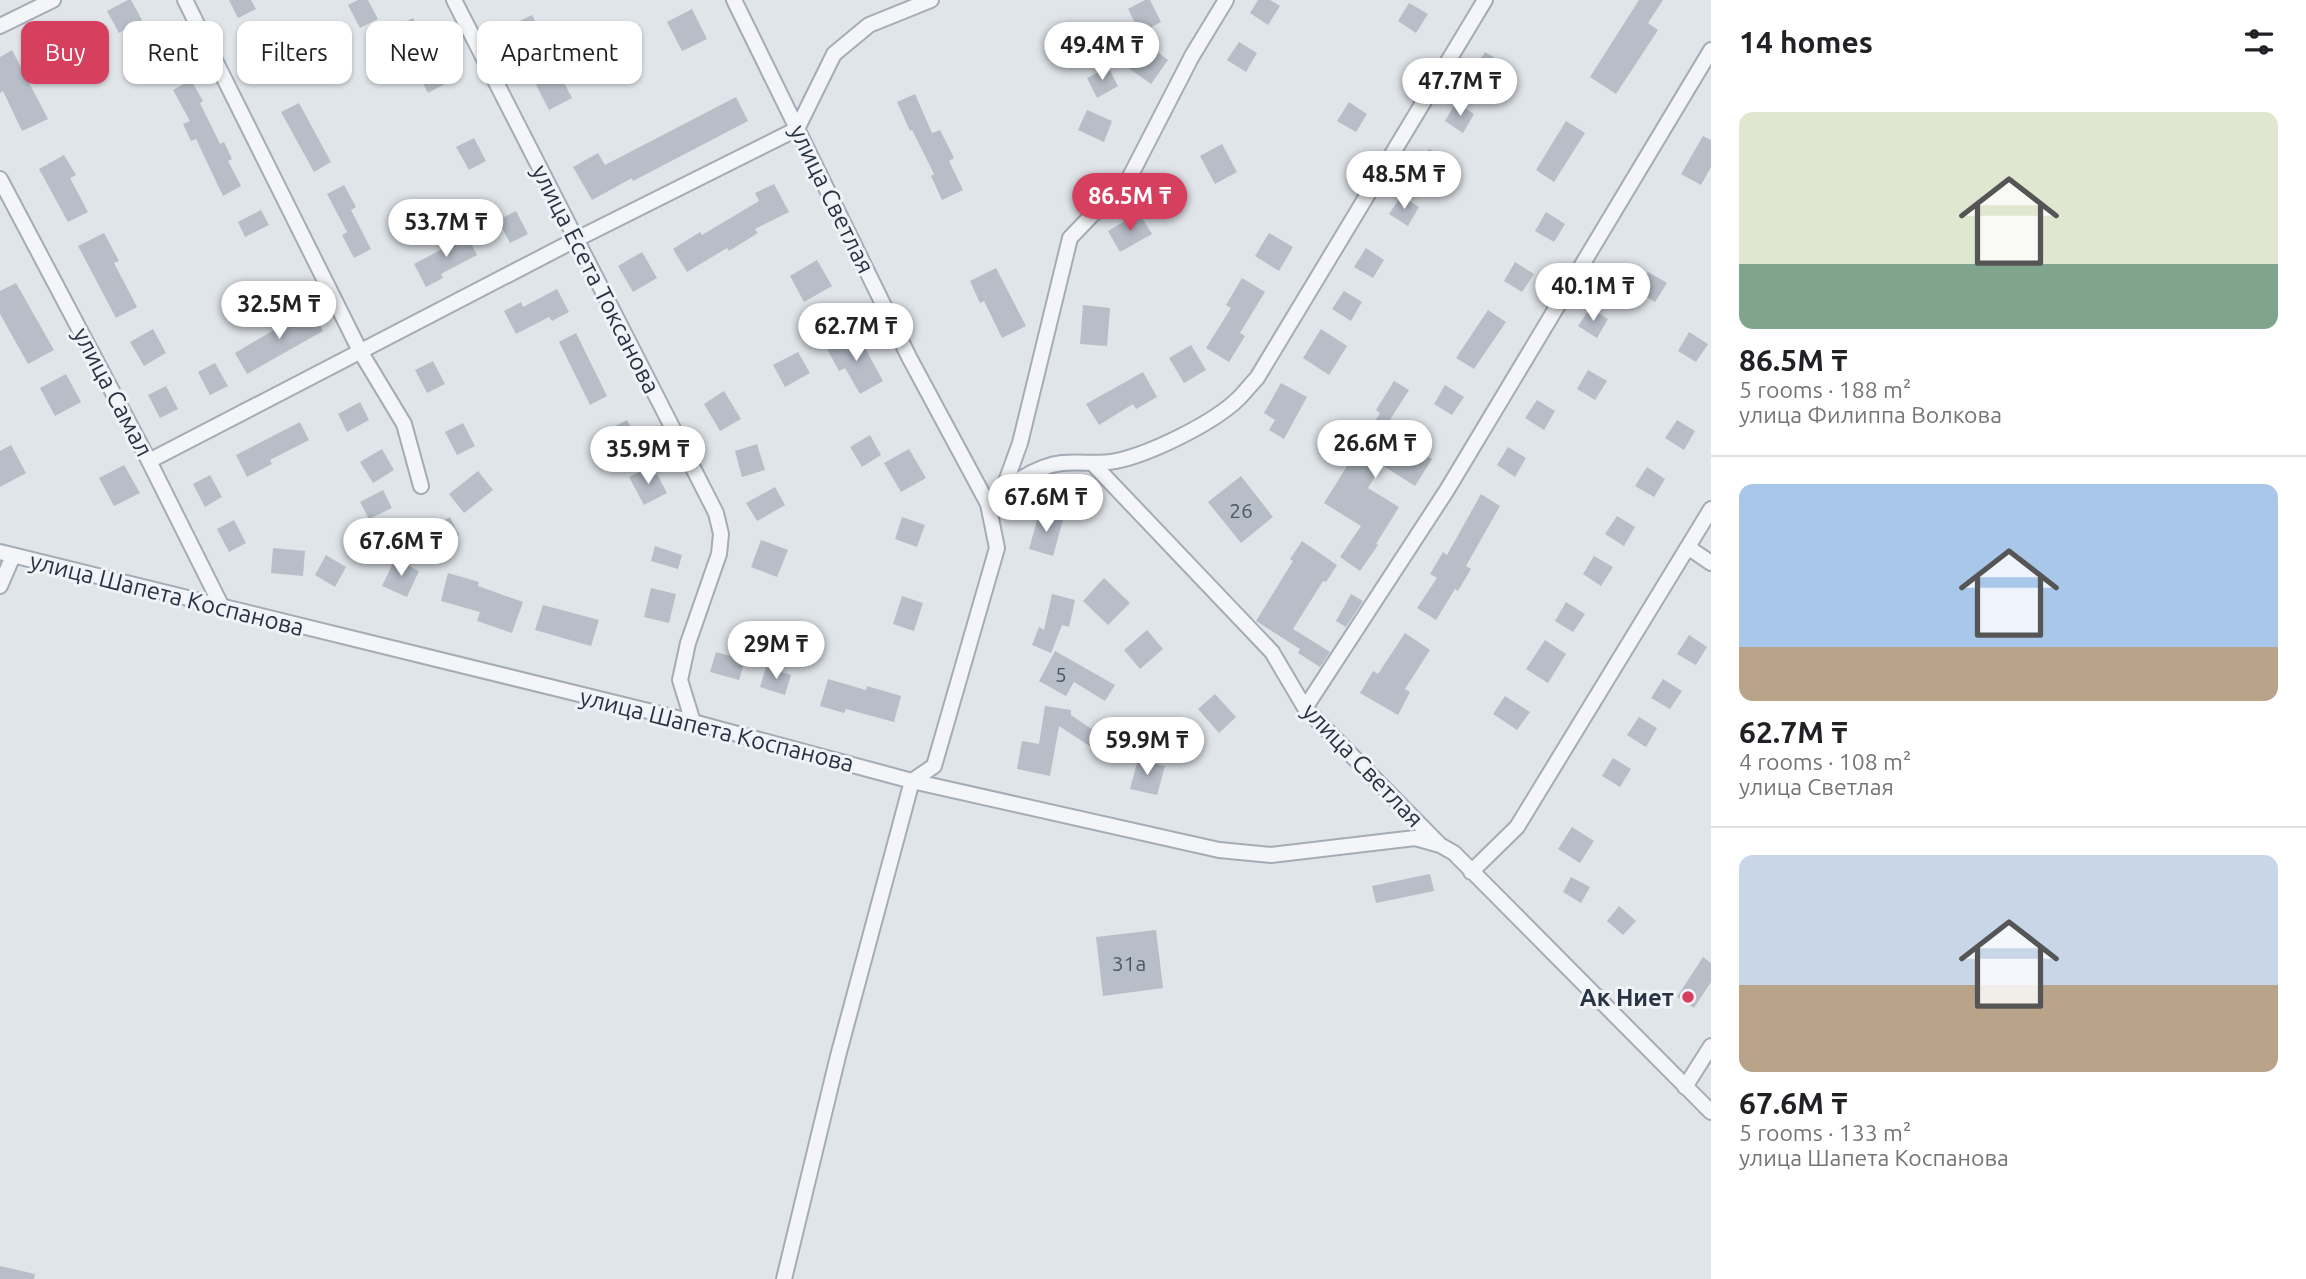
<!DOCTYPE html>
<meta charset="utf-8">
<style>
:root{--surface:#fff;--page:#f6f6f6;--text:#202124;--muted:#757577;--line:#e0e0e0;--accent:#d63f5e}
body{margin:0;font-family:Ubuntu,sans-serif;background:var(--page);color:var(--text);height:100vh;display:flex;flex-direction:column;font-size:26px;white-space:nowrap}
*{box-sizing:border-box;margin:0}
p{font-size:23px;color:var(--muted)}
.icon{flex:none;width:38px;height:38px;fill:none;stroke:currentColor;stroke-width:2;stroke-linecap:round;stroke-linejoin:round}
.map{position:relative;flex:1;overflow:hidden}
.side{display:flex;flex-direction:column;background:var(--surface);width:595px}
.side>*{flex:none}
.top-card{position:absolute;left:21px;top:21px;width:665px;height:63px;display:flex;gap:14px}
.price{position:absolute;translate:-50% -60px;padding:0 16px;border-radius:24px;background:#fff;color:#222;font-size:23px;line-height:46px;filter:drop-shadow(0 2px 4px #0008)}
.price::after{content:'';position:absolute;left:50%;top:42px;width:21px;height:16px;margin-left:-10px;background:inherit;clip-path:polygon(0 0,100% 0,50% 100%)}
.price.active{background:var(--accent);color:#fff}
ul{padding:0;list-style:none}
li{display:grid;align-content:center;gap:14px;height:371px;padding:0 28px}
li+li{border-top:2px solid var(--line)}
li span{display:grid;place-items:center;height:217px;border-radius:14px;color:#555}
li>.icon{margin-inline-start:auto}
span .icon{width:126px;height:126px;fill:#fffc;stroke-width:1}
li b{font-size:30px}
h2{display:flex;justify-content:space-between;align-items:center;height:84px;padding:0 28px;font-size:30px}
.pill{padding:0 24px;border-radius:14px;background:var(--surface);box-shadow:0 2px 5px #0004;font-size:24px;line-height:63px}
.pill.active{background:var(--accent);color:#fff}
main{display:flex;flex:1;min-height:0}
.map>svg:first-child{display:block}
.building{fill:#b7bec8}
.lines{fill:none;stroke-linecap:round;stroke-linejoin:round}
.minor-casing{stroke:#a5acb5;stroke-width:18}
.minor{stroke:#f3f5f8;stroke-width:14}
.poi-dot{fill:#d63f5e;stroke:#f0f3f7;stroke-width:2.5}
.labels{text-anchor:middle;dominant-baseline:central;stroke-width:6;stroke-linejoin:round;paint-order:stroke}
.number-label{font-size:21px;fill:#4c5664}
.street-label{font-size:24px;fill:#283343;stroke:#f0f3f7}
.poi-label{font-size:24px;font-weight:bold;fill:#283343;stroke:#f0f3f7;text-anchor:end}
</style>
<main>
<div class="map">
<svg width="1711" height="1279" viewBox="0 0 1711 1279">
<rect width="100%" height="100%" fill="#e0e5ea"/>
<path class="building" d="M128 0H131L142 20 119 33 107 11Z
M229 0H251L256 9 238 18Z
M358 0H368L378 19 360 28 348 5Z
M1145 0H1150L1161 22 1140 33 1128 9Z
M1258 0H1270L1280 6 1268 25 1250 13Z
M1639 0H1663L1648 23 1658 30 1616 94 1590 77Z
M1409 3 1428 14 1416 33 1398 21Z
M692 9 707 39 682 51 667 22Z
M532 15 542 34 505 52 495 33Z
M413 18 425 41 408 50 396 27Z
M1085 24 1097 47 1076 58 1064 34Z
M163 29 177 55 156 66 142 40Z
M1144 42 1168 60 1151 84 1127 67Z
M1239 42 1257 53 1246 72 1227 60Z
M270 44 282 67 265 76 253 53Z
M12 50 48 119 22 131 3 91 0 93V57Z
M1485 52 1503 63 1492 82 1473 71Z
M433 61 445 84 428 93 416 70Z
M1108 67 1118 86 1097 98 1087 78Z
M557 69 572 98 549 110 534 81Z
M191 80 203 101 200 103 220 144 224 142 232 159 228 161 241 186 223 196 196 139 191 141 183 124 190 121 173 90Z
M915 94 932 133 940 130 954 158 949 161 963 190 942 200 931 176 934 174 912 130 910 131 897 102Z
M736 97 748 121 633 181 632 178 592 200 573 167 598 153 605 165Z
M1349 102 1367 114 1356 132 1337 121Z
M1456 102 1474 114 1463 133 1445 121Z
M299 103 331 162 314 172 281 112Z
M1087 110 1112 121 1104 142 1078 130Z
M1566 121 1585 133 1554 182 1536 170Z
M1703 136 1711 140V167L1701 185 1681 174Z
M474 138 486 161 469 170 456 147Z
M1222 144 1237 172 1215 184 1200 156Z
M1429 149 1447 161 1436 179 1417 168Z
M64 155 76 175 70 178 88 212 68 222 39 169Z
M1157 174 1180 189 1163 215 1140 200Z
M774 184 789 212 755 229 758 233 729 251 727 248 687 272 673 249 700 232 702 235 759 201 755 193Z
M344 185 356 207 351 210 371 249 354 258 342 235 347 232 327 194Z
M1401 196 1419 207 1408 226 1389 214Z
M261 210 269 225 245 237 238 222Z
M516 211 528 234 510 243 498 220Z
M1546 212 1565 224 1554 242 1535 231Z
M1139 213 1152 234 1120 252 1108 231Z
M465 232 477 255 441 274 443 278 426 287 414 264 450 245 447 241Z
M104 233 119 261 114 263 137 307 116 318 78 246Z
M1269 233 1293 247 1279 271 1255 256Z
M1366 248 1384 260 1373 278 1354 267Z
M642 252 657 278 633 292 618 266Z
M817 260 832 286 804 302 790 276Z
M1515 262 1534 274 1522 292 1504 281Z
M996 268 1026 326 1002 338 984 301 980 303 970 281Z
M1648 272 1667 283 1655 302 1637 291Z
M1242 278 1265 292 1240 333 1245 336 1229 362 1206 348 1231 308 1226 305Z
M16 283 54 350 28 364 0 314V291Z
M557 289 569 312 552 321 549 317 516 334 504 311 521 302 523 307Z
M1344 291 1362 302 1351 321 1332 309Z
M1083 305 1110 308 1107 346 1080 344Z
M311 308 323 331 247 374 235 353Z
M1590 308 1608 319 1597 338 1578 326Z
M1488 310 1506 322 1474 369 1456 358Z
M153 329 166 353 144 366 130 342Z
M1321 329 1347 346 1329 375 1303 358Z
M1689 332 1708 344 1696 362 1678 351Z
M576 333 607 396 590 405 559 342Z
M857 333 883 381 860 394 845 368 839 371 827 349Z
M1191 345 1206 370 1184 383 1169 358Z
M798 352 810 373 785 387 773 365Z
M433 361 445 384 427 393 415 370Z
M215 363 228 386 210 395 198 372Z
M1588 370 1607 381 1595 400 1577 389Z
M1143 372 1157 397 1136 409 1133 404 1099 425 1086 404Z
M66 374 81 402 55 416 40 388Z
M1394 381 1409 390 1384 429 1432 459 1415 486 1382 465 1368 488 1399 507 1376 544 1378 545 1360 571 1340 557 1361 526 1324 503 1380 413 1376 410Z
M1281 383 1307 397 1284 439 1269 430 1275 420 1264 413Z
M1445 385 1464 397 1452 415 1434 404Z
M166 386 178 409 160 418 148 395Z
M724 391 741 419 720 431 704 404Z
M1537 400 1555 411 1544 430 1525 418Z
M360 402 369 420 347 432 338 414Z
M627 420 639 443 622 451 610 429Z
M1677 420 1695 431 1684 450 1665 438Z
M300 422 309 440 270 460 272 464 247 477 236 455Z
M463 423 475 446 457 455 445 432Z
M870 435 881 455 862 467 850 447Z
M757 444 765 470 742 477 735 451Z
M11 445 26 473 0 487V451Z
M1508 447 1526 458 1515 477 1497 465Z
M382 449 394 470 373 483 360 462Z
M909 449 926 478 901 492 884 463Z
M124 465 140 493 114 506 99 478Z
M649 467 653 475 657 474 667 493 644 505 629 477Z
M1647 467 1665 479 1654 497 1635 486Z
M478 471 493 490 464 513 449 494Z
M210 475 222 497 205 507 193 484Z
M1241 476 1273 517 1241 543 1208 502Z
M775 487 785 505 757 521 746 503Z
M383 490 392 508 369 519 360 502Z
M1481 494 1500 506 1466 566 1471 569 1458 591 1455 589 1436 620 1417 608 1437 578 1430 574 1443 552 1447 555Z
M1039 513 1063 520 1053 556 1029 549Z
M1617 516 1635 527 1624 546 1605 534Z
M450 517 459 535 437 547 427 529Z
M902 517 925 525 917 547 895 539Z
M234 520 246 543 229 552 217 529Z
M761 540 788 550 777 577 751 567Z
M1302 541 1337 565 1326 582 1323 581 1293 629 1330 652 1320 667 1298 653 1300 649 1256 621 1293 561 1290 559Z
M655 546 682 555 678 569 651 561Z
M273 548 305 551 303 576 271 573Z
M326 555 346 567 335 587 315 575Z
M1594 556 1613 567 1601 586 1583 574Z
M395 559 419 571 407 597 382 586Z
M448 573 479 582 478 586 523 602 512 633 477 621 480 612 441 601Z
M1104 578 1130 603 1108 625 1083 601Z
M651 588 676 594 669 623 644 617Z
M1052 594 1075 600 1069 627 1062 625 1051 653 1032 645 1039 627 1044 630Z
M1351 594 1363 601 1346 627 1336 621Z
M902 596 923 603 914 631 893 624Z
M1566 602 1585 614 1573 632 1555 621Z
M543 605 599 620 591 646 535 630Z
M1147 630 1163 649 1140 669 1124 650Z
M1405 633 1430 650 1405 689 1410 692 1398 715 1360 693 1373 671 1378 674Z
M1689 635 1707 647 1696 665 1677 654Z
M1545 640 1566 654 1548 683 1526 669Z
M1055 651 1115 685 1105 701 1074 682 1066 696 1039 681Z
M716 652 745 660 739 680 710 672Z
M766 667 791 675 785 695 760 687Z
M828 679 866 690 867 686 901 696 894 722 846 709 844 713 820 706Z
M1663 679 1682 691 1670 709 1651 698Z
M1215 694 1236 717 1219 733 1198 709Z
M1505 696 1530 712 1517 730 1493 714Z
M1045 706 1071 710V715L1099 734 1091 747 1059 726 1050 776 1017 769 1022 741 1039 744Z
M1639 717 1657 728 1646 747 1627 735Z
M1613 758 1631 769 1620 787 1602 776Z
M1138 759 1165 766 1157 795 1130 789Z
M1572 827 1594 841 1580 863 1558 849Z
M1430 874 1434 891 1376 903 1372 886Z
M1571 877 1590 887 1581 903 1563 892Z
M1619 906 1636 921 1623 935 1607 921Z
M1156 930 1163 988 1103 996 1096 937Z
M1703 957 1711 963V982L1694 1008 1677 997Z
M0 1266 35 1274 34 1279H0Z"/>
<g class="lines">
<defs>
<path id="minor" d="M185 0 360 351 404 424 421 486
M454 0 716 513 721 534 719 554 688 643 680 680 693 722
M734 0 909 357 988 504 997 548 934 766 912 781 838 1056 784 1279
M0 26 53 0
M0 179 149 461 222 607
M149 461 575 240 797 129 834 54 869 25 931 0
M1094 465 1272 652 1305 708 1440 845 1454 853 1711 1112
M1003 490 1020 443 1070 238 1093 214 1122 192 1192 56 1226 0
M988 504C1007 486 1036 466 1062 463 1081 461 1097 465 1116 461 1150 454 1214 423 1239 398 1245 392 1251 384 1257 378L1485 0
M1689 548 1711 563
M0 552 693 722 912 781 1219 850 1271 855 1415 838 1440 845
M0 586 13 556
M1305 708 1447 490 1711 50
M1471 872 1517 827 1711 509
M1685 1087 1711 1046"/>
</defs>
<use href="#minor" class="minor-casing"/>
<use href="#minor" class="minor"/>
</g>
<circle class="poi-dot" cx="1688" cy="997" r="7"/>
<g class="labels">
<g class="number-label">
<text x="1241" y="510">26</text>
<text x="1061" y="674">5</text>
<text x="1129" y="963">31а</text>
</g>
<g class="street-label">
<text transform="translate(832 199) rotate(64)">улица Светлая</text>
<text transform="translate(596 279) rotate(63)">улица Есета Токсанова</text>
<text transform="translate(113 392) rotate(62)">улица Самал</text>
<text transform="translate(167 594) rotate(14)">улица Шапета Коспанова</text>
<text transform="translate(717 730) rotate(14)">улица Шапета Коспанова</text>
<text transform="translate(1363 765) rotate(46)">улица Светлая</text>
</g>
<g class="poi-label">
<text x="1674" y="997">Ак Ниет</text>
</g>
</g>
</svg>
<b class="price" style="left:1102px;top:82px">49.4M ₸</b>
<b class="price" style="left:1460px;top:118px">47.7M ₸</b>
<b class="price" style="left:1404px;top:211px">48.5M ₸</b>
<b class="price active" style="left:1130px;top:233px">86.5M ₸</b>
<b class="price" style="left:446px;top:259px">53.7M ₸</b>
<b class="price" style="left:1593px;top:323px">40.1M ₸</b>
<b class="price" style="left:279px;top:341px">32.5M ₸</b>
<b class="price" style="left:856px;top:363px">62.7M ₸</b>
<b class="price" style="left:1375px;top:480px">26.6M ₸</b>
<b class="price" style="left:648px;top:486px">35.9M ₸</b>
<b class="price" style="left:1046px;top:534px">67.6M ₸</b>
<b class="price" style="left:401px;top:578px">67.6M ₸</b>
<b class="price" style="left:776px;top:681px">29M ₸</b>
<b class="price" style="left:1147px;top:777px">59.9M ₸</b>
<div class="top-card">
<a class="pill active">Buy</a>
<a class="pill">Rent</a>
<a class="pill">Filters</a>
<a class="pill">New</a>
<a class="pill">Apartment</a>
</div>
</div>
<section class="side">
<h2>14 homes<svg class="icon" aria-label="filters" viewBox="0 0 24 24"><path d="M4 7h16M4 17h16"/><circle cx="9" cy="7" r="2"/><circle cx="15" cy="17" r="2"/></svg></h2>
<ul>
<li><span style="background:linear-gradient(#dfe7d0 70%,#7fa58c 0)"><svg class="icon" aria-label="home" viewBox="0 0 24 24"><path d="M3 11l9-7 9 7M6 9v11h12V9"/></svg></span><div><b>86.5M ₸</b><p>5 rooms · 188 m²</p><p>улица Филиппа Волкова</p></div></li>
<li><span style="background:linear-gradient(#a9c7e8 75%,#b9a48a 0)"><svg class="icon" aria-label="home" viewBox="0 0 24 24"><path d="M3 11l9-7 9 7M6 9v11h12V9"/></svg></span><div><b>62.7M ₸</b><p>4 rooms · 108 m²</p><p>улица Светлая</p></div></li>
<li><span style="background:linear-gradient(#c9d6e8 60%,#b9a48a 0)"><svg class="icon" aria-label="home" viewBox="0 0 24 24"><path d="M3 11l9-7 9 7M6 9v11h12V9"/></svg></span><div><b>67.6M ₸</b><p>5 rooms · 133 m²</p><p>улица Шапета Коспанова</p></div></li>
</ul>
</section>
</main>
